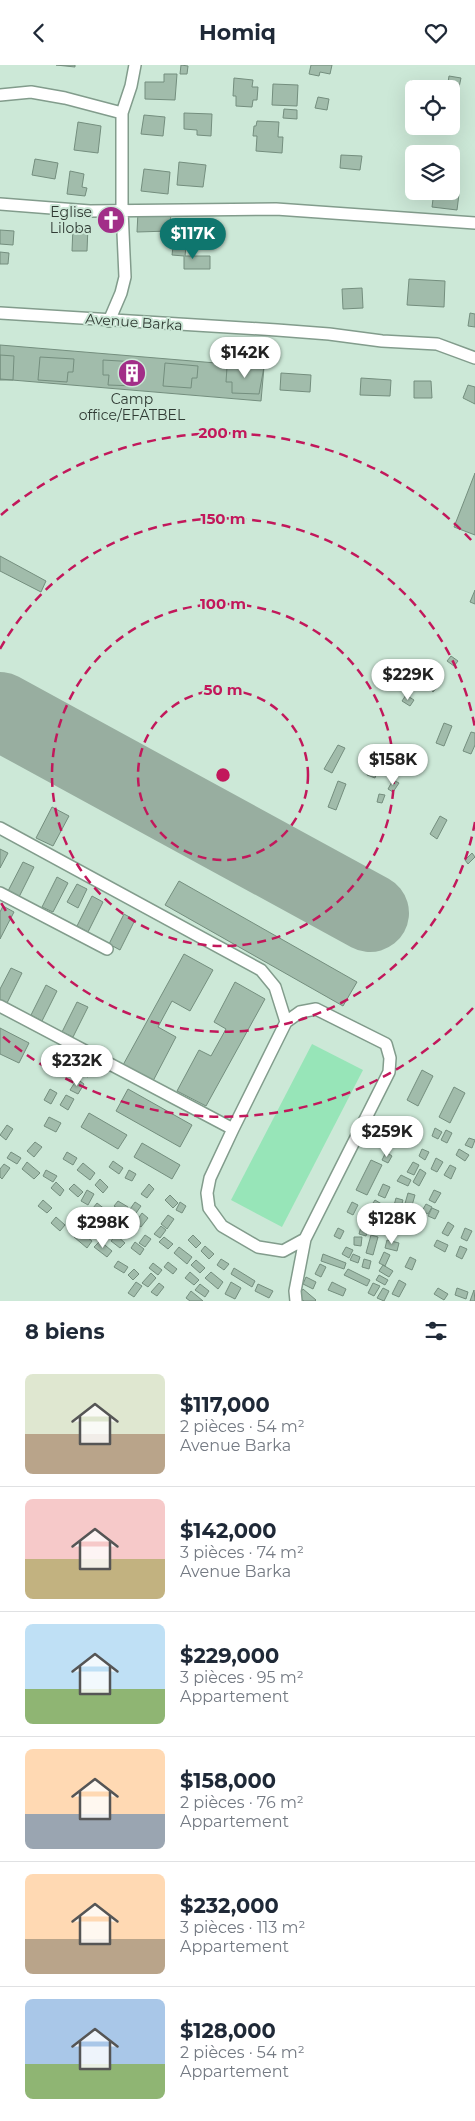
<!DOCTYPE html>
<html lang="fr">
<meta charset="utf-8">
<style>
:root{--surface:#fff;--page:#f6f6f7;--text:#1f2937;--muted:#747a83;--line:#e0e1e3;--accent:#0f766e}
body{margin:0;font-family:Montserrat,sans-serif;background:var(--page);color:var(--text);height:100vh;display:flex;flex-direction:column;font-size:19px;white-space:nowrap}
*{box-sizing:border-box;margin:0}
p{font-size:16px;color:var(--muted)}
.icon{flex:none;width:28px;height:28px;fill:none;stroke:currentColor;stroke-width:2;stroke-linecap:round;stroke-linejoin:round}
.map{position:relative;height:1236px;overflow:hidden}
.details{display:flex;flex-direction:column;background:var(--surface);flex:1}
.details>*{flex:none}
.controls{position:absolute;left:405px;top:15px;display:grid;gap:10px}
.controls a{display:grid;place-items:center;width:55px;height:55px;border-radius:8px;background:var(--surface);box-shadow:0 5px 20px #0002;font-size:25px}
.price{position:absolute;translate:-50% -42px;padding:0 11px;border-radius:18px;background:#fff;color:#222;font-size:16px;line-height:32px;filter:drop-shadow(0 1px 2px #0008)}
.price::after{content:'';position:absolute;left:50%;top:30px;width:15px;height:11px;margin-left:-8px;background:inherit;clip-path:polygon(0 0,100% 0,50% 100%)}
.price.active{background:var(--accent);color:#fff}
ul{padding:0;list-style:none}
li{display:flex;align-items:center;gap:15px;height:125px;padding:0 25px}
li+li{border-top:1px solid var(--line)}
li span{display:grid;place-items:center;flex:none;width:140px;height:100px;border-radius:8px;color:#555}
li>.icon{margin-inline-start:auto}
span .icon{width:60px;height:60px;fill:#fffc;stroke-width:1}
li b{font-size:21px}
h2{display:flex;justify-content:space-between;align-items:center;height:60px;padding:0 25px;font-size:21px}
header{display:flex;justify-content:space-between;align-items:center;height:65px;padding:0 25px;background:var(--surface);font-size:22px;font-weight:700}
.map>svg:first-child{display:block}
.green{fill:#97e5b8}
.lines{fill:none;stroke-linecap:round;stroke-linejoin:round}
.runway{stroke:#98aea0;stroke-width:78}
.building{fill:#a1bcab;stroke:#748e7e}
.street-casing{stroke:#829c8c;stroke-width:14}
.street{stroke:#fff;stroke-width:11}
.ring{fill:none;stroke:#c2185b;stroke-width:2.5;stroke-dasharray:9 6}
.labels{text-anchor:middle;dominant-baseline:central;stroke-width:4;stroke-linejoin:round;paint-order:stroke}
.poi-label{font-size:14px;fill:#303b34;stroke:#cce8d7;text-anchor:end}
.street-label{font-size:14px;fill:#303b34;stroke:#cce8d7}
.centre{fill:#c2185b;stroke:#cce8d7;stroke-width:2.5}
.ring-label{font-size:15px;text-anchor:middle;font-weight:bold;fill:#c2185b;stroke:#cce8d7;stroke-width:4;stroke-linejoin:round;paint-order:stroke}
</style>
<header><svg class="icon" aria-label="back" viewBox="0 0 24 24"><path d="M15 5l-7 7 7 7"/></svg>Homiq<svg class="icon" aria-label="heart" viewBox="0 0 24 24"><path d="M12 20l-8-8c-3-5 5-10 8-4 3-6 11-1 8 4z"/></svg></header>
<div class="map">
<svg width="475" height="1236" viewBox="0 0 475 1236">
<rect width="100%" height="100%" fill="#cce8d7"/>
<path class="green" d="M312 979 363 1005 282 1162 231 1135Z"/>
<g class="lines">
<path class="runway" d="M0 646 370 848"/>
</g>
<path class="building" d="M56 0H75V2Z
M181 0 188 1 187 9H180Z
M311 0H332L330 9 320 7 319 11 309 9Z
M164 9H177L175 35 145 34V17H164Z
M449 11 461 13 458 27 447 24Z
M234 13 253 15 252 22H258L257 35H253L252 42 236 41V31H233Z
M411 16 434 18V24H414V43L409 42Z
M273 19 298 20 297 41 272 40Z
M318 32 329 34 327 45 315 43Z
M284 44 297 45V54L283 53Z
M184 48 212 49 211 71 197 70V65L184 64Z
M144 50 165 52 163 71 141 69Z
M257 56 279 57 278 72H283L282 88 256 86 257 71H253L254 61H256Z
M78 57 101 61 98 88 74 85Z
M341 90 362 91 360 105 340 103Z
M35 94 58 98 55 114 32 110Z
M179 97 206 100 203 122 177 120Z
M144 104 170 107 168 129 141 126Z
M70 106 84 109 82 122 87 123 85 131 67 129Z
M434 126 459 129 457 145 432 142Z
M171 146 170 166 137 167 138 147Z
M73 161H88L87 186H72Z
M0 165 14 166 13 180 0 179Z
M173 182H186L185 191H210V204H184V191L172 190Z
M0 187 9 188 8 199H0Z
M409 214 445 216 444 242 407 240Z
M362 223 363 243 343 244 342 224Z
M470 248 475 249V262L468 261Z
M0 280 264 302 261 336 0 314Z
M0 290 14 291 13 315H0Z
M40 292 74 294 73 307H68L67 317 38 315Z
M103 295 137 297 136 321 108 320 109 310H103Z
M165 298 198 301 197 313H192L191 323 163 321Z
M227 302H264L259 329 232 328V317H226Z
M281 308 311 310 310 327 280 325Z
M361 313 391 315 390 331 360 330Z
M414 316H431L432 333H414Z
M468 320 475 322V339L463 333Z
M475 408V470L454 462Z
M0 491 46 516 41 527 0 506Z
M475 525V539L470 537Z
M451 591 458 596 454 601 447 596Z
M435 616 439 620 433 627 429 623Z
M406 630 414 635 410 641 402 636Z
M444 658 452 661 444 681 436 678Z
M471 667 475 668V680L471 689 463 686Z
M338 680 345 683 332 708 324 704Z
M375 690 382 693 375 713 367 710Z
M393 715 399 718 393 727 388 724Z
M338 716 346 719 336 745 328 742Z
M379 729 385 730 382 738 377 737Z
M52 742 69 751 53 781 36 773Z
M440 751 447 755 437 774 430 769Z
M0 784 8 788 0 803Z
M472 788 475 792 468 799 465 795Z
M23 797 34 802 19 832 8 826Z
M57 812 68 818 53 847 42 842Z
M179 816 357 917 343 941 165 840Z
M77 819 87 824 78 843 67 837Z
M92 831 103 837 88 867 77 861Z
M3 841 14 847 0 874V847Z
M124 849 135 855 120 885 109 879Z
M184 889 213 905 190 946 172 936 158 962 176 972 153 1016 123 1000Z
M11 903 22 908 7 938 0 935V924Z
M235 917 265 934 206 1041 177 1026 199 985 211 991 226 964 214 957Z
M46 920 57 926 42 956 31 950Z
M77 937 88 942 73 972 62 967Z
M0 963 29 978 19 998 0 989Z
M70 988 78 992 69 1009 61 1005Z
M87 997 93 1000 88 1012 81 1009Z
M422 1005 433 1011 418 1041 407 1035Z
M77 1014 84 1019 78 1029 70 1025Z
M454 1022 465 1028 450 1058 439 1052Z
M50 1024 57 1028 51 1039 44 1035Z
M128 1024 192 1060 180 1082 116 1046Z
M66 1030 74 1034 68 1045 60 1040Z
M89 1048 127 1070 118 1084 81 1062Z
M49 1052 61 1058 56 1067 44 1061Z
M7 1060 13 1064 6 1075 0 1070Z
M435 1063 442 1067 438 1074 432 1071Z
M446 1065 452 1068 447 1078 441 1075Z
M469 1073 475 1075 472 1083 465 1080Z
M35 1077 42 1082 34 1092 27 1086Z
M142 1078 180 1100 172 1114 134 1092Z
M422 1084 429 1087 425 1095 419 1091Z
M459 1084 469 1090 465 1096 456 1090Z
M11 1087 21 1093 17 1099 7 1093Z
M67 1087 77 1093 73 1100 63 1094Z
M386 1087 392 1091 388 1098 382 1095Z
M436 1093 443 1097 437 1107 431 1104Z
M371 1095 382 1100 367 1130 356 1125Z
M113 1096 123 1103 119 1109 109 1102Z
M27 1097 40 1108 34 1114 22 1104Z
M413 1097 419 1100 414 1110 407 1107Z
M83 1098 95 1108 90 1115 77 1105Z
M4 1099 10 1103 2 1114 0 1112V1104Z
M450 1100 456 1103 451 1114 444 1110Z
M420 1104 426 1108 419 1121 413 1117Z
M46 1105 57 1111 53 1117 43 1111Z
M129 1105 136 1109 132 1116 125 1113Z
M401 1110 411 1115 408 1121 397 1116Z
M100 1114 108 1122 103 1128 95 1120Z
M56 1117 64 1125 60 1131 51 1123Z
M74 1119 83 1127 78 1132 69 1124Z
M149 1119 154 1124 147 1133 141 1129Z
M383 1119 390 1122 385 1133 378 1130Z
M87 1125 94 1129 88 1140 81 1136Z
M434 1125 441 1128 435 1138 429 1135Z
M408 1128 415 1130 411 1144 404 1142Z
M170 1130 178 1138 173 1143 165 1135Z
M396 1133 403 1135 400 1146 393 1144Z
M43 1135 52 1143 47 1148 38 1141Z
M375 1135 385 1141 381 1147 371 1141Z
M118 1136 128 1142 124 1148 114 1141Z
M135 1137 141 1141 134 1151 128 1147Z
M180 1137 186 1141 182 1148 176 1145Z
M352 1137 358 1140 353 1150 347 1147Z
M97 1138 106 1145 101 1151 93 1143Z
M426 1139 432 1142 428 1149 422 1146Z
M432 1143 439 1146 435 1154 428 1151Z
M395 1145 402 1148 398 1156 391 1153Z
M111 1146 124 1156 119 1163 106 1153Z
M142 1148 148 1153 141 1162 135 1158Z
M168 1150 174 1154 167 1164 161 1159Z
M364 1151 371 1153 366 1171 359 1169Z
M56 1152 65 1160 60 1166 51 1158Z
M90 1152 99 1160 94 1165 85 1157Z
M448 1157 454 1161 448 1171 442 1168Z
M100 1161 109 1169 104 1174 95 1166Z
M161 1161 166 1165 160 1173 154 1169Z
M338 1163 344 1166 340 1174 334 1171Z
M465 1163 472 1166 467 1176 461 1173Z
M79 1166 92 1176 87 1183 74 1172Z
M116 1170 125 1178 120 1183 111 1176Z
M145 1170 151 1174 145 1182 139 1178Z
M193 1170 201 1178 196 1183 188 1175Z
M371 1170 378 1172 373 1190 366 1188Z
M164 1172 173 1179 168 1184 159 1177Z
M354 1172H362L361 1181 354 1180Z
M387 1175 399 1178 397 1186 385 1183Z
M437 1175 448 1180 445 1187 434 1181Z
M100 1176 112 1186 107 1192 94 1182Z
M135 1177 144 1184 140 1190 131 1183Z
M205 1181 214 1189 209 1194 201 1186Z
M460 1181 467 1184 462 1194 456 1191Z
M179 1182 192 1192 187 1199 174 1188Z
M346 1182 353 1185 349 1193 342 1189Z
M384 1187 390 1190 385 1201 379 1198Z
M323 1189 346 1198 344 1204 321 1196Z
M353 1189 360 1192 358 1198 350 1195Z
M410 1192 416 1195 412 1205 405 1202Z
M221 1194 229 1199 224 1205 217 1200Z
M364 1194 371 1196 369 1204 362 1202Z
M196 1195 205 1203 200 1208 191 1200Z
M118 1196 128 1202 124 1208 114 1202Z
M168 1197 177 1204 173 1209 164 1202Z
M153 1198 162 1205 158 1210 149 1203Z
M320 1199 326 1202 321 1212 315 1209Z
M383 1200 393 1206 389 1212 379 1206Z
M234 1203 255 1216 252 1222 231 1209Z
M134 1204 139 1209 133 1215 128 1210Z
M348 1204 370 1215 367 1221 344 1210Z
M190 1207 199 1215 194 1220 185 1213Z
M211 1207 223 1217 218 1224 205 1213Z
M151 1208 156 1213 148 1222 142 1218Z
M379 1210 388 1215 385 1220 376 1215Z
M306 1212 316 1217 313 1224 303 1219Z
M399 1215 406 1219 399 1232 392 1229Z
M136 1217 142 1221 134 1232 128 1228Z
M231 1217 241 1223 235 1234 225 1229Z
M332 1217 346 1224 343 1231 328 1225Z
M159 1218 164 1222 157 1231 151 1227Z
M373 1218 380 1221 374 1231 368 1228Z
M200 1219 209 1226 205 1232 195 1225Z
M258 1219 273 1226 269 1233 255 1226Z
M383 1223 389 1226 384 1236 377 1233Z
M438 1223 448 1229 444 1235 434 1229Z
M457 1223 468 1227 466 1234 455 1230Z
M303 1224 316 1235 315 1236H304L298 1231Z
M474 1225 475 1236H470Z
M191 1226 203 1236H190L186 1233Z"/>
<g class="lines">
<defs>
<path id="street" d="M0 30 31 27 65 33 122 48
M0 139 90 146 276 144 475 158
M0 248 277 265 329 269 382 276 437 279 475 293
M109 256 121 228 125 212 122 145V48L131 21 135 0
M0 763 261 905 275 922 286 957
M0 828 107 884
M0 941 233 1064
M296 1236 295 1226 305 1174 389 1007 390 993 386 979 316 944 300 947 286 957 233 1064 210 1113 207 1128 209 1143 222 1161 258 1182 283 1186 305 1174"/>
</defs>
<use href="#street" class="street-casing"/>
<use href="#street" class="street"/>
</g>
<g class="ring">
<circle cx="223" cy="710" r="85"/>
<circle cx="223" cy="710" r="171"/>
<path d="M475 757A256 256 0 0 1 0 836M0 584A256 256 0 0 1 475 663"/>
<path d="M473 943A342 342 0 0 1 1 970M1 450A342 342 0 0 1 473 477"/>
</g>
<defs>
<symbol id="church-disc" viewBox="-11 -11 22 22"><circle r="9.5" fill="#a22e88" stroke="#cce8d7"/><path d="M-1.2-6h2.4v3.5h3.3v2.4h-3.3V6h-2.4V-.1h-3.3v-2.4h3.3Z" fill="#fff"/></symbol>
<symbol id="building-disc" viewBox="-11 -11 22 22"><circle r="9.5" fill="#a22e88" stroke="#cce8d7"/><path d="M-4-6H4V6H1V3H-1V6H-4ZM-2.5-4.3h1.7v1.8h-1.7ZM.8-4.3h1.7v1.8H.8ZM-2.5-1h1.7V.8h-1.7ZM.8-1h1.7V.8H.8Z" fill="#fff"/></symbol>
</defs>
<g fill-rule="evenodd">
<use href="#church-disc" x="95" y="139" width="32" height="32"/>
<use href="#building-disc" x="116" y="292" width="32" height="32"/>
</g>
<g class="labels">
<g class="poi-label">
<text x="92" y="147">Eglise<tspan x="92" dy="16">Liloba</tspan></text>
<text x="132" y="334" text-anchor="middle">Camp<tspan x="132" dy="16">office/EFATBEL</tspan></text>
</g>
<g class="street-label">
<text transform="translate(134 257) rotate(4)">Avenue Barka</text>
</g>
</g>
<circle cx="223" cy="710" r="8" class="centre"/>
<g class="ring-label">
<text x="223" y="373">200 m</text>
<text x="223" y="459">150 m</text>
<text x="223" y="544">100 m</text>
<text x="223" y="630">50 m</text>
</g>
</svg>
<div class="controls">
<a><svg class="icon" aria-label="locate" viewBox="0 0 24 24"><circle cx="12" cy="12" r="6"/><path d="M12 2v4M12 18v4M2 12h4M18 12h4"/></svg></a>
<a><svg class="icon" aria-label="layers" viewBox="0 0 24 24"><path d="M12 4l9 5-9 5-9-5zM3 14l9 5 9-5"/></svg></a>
</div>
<b class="price active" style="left:193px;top:195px">$117K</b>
<b class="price" style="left:245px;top:314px">$142K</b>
<b class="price" style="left:408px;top:636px">$229K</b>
<b class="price" style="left:393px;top:721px">$158K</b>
<b class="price" style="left:77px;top:1022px">$232K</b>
<b class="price" style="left:387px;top:1093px">$259K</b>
<b class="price" style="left:392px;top:1180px">$128K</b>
<b class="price" style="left:103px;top:1184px">$298K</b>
</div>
<section class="details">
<h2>8 biens<svg class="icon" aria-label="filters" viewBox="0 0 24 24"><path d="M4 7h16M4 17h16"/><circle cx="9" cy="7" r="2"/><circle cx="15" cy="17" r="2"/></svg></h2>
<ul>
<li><span style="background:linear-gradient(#dfe7d0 60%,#b9a48a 0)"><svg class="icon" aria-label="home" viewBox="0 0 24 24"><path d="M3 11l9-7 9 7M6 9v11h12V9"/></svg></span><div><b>$117,000</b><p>2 pièces · 54 m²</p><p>Avenue Barka</p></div></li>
<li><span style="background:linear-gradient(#f6c9c9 60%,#c2b280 0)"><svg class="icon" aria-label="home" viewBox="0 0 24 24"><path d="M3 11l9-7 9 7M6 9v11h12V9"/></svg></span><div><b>$142,000</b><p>3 pièces · 74 m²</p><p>Avenue Barka</p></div></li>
<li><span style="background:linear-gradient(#bfe0f5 65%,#8fb573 0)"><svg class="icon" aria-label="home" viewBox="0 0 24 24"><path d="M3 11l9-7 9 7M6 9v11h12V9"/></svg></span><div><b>$229,000</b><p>3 pièces · 95 m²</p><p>Appartement</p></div></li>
<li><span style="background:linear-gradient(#ffd9b3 65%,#9aa5b1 0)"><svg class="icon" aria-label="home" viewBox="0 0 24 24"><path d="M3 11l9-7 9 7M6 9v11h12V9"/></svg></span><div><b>$158,000</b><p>2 pièces · 76 m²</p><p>Appartement</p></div></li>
<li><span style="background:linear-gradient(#ffd9b3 65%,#b9a48a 0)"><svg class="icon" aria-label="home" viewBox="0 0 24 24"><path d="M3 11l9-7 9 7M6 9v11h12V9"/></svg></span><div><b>$232,000</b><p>3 pièces · 113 m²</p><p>Appartement</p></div></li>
<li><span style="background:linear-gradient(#a9c7e8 65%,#8fb573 0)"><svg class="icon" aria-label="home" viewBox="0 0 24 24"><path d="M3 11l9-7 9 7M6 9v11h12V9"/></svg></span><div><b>$128,000</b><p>2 pièces · 54 m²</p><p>Appartement</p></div></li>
</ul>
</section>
